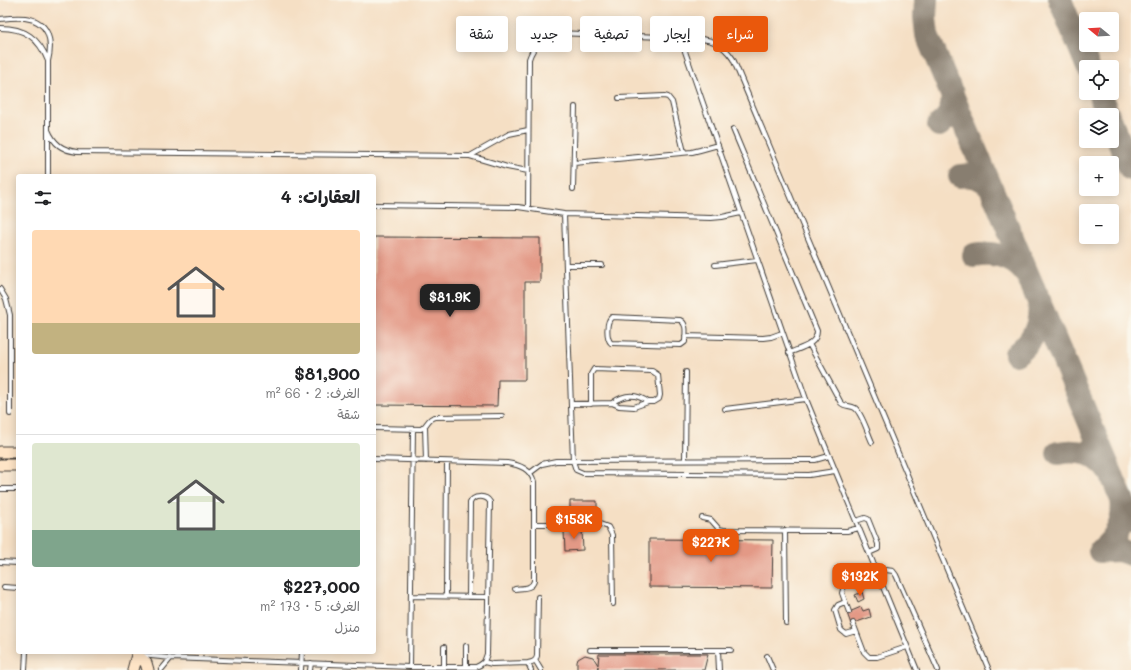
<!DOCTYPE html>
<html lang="ar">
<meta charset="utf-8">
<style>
:root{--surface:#fff;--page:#f2f2f2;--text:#202124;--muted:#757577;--line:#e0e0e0;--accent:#ea580c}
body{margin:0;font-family:Mali,"Playpen Sans Arabic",sans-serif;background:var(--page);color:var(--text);direction:rtl;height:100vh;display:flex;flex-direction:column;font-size:15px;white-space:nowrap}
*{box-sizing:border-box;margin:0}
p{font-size:13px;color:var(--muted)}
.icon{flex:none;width:22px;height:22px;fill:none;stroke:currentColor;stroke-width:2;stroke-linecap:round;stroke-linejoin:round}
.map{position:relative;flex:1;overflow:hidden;direction:ltr}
.sheet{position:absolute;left:16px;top:174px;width:360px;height:480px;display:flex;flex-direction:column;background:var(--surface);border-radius:4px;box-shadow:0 2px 10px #0003;direction:rtl}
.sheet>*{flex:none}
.top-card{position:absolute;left:388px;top:16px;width:380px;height:36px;direction:rtl;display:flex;gap:8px}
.needle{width:26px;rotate:288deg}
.tools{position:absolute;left:1079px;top:12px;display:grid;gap:8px}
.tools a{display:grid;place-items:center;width:40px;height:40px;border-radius:4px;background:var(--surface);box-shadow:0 2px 10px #0003;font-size:20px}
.price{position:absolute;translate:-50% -34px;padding:0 9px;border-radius:8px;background:var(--accent);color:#fff;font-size:13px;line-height:26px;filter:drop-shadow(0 1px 2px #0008)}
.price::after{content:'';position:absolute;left:50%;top:24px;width:12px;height:9px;margin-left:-6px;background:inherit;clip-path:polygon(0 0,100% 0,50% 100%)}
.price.selected{background:#222;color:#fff}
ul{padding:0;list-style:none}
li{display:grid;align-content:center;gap:8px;height:212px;padding:0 16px}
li+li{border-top:1px solid var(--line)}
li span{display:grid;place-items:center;height:124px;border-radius:4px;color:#555}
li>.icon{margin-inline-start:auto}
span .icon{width:72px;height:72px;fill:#fffc;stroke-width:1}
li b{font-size:17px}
h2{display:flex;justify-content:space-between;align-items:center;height:48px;padding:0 16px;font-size:17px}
.chip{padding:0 14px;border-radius:4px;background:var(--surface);box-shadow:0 2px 10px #0003;font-size:14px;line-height:36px}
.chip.selected{background:var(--accent);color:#fff}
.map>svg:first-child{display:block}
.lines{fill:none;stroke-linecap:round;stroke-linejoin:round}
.taxiway{stroke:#887e70;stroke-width:24}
.building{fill:#e39986}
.lane-casing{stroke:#3d3935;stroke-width:6}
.secondary-casing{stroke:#3d3935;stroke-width:13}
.lane{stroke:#fff;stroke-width:4}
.secondary{stroke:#fee4c6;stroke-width:11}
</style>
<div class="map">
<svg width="1131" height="670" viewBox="0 0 1131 670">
<rect width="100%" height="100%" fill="#fbf7ec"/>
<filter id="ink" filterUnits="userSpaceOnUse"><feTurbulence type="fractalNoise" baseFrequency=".025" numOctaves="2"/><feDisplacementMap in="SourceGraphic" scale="8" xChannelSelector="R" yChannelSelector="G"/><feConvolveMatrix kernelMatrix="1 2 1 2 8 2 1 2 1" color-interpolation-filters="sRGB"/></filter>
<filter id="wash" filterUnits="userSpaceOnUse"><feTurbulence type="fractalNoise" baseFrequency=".012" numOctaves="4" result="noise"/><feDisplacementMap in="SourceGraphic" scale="16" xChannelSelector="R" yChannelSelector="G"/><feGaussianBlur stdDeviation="0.9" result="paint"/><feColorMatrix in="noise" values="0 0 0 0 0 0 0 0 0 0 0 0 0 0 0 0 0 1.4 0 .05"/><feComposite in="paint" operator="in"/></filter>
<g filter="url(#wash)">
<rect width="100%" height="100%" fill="#f5dfc4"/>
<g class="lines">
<path class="taxiway" d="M926 0 925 17 927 35 1131 521
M1060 0 1088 67
M1099 93 1108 115
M1112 124 1131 169
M939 125C950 117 954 107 952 93
M960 176C972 174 982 177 990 186
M974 255C995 251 1014 257 1027 275
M1016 354C1033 341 1042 324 1039 303
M1058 453C1078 449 1098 454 1110 472
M1100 551C1117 537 1125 521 1122 499
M1100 551 1119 550 1131 554"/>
</g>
<g id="blocks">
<path class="building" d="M374 237 540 238V282H525V380H498L497 406 374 405Z
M570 501H597V520H570Z
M582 530 583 550 565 551 564 531Z
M649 539 773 540 772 588 649 587Z
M862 592 864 599 858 602 855 595Z
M861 607 863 611 869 609 871 617 851 624 847 613Z
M599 654H708L704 670H598V666L597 670H577V662L578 659 585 655 593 657 598 665Z"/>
</g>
</g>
<g filter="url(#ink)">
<use href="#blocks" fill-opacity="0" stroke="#3d3935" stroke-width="1"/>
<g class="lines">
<defs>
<path id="lane" d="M0 19C8 18 17 17 25 18 49 21 53 41 48 61V176
M0 28C25 28 39 38 48 61
M680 37 806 399 917 670
M619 98 664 96 668 97 672 102 684 152
M733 129 817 331C817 345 800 348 789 353
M48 130C54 144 62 150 77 152L470 156 507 167 528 171
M470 156 509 134 528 130
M574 163 692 152 700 150 718 145
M573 189 575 107
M374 205 518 207 564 214 711 218 722 217 741 213
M528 208 529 59C533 47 543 36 556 33L690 38C710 39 721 41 733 59L989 670
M564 214 573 461 576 470 583 473 809 475 835 471
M566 265H602
M715 265 757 260
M0 289 6 299 10 315V414
M612 317 680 320C688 324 685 334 685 342L681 345 611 343C606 338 606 321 612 317Z
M685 336 763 338 771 337 782 333
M809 344 841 403C845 407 850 405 855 408 862 413 868 434 872 442
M612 403C624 394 636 393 648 402
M571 404 612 403 619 406 634 407 648 402H654L659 399 660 395 658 375 652 371 594 369 591 374V404
M725 409 806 399
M425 427 426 461
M374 428 421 429C428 426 427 418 435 417L502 416
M374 459 507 463C520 465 531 469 534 482V581C532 589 523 588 515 589
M685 460 686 372
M530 473 542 464 556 461 807 460H815L829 456
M0 489H18
M702 518 711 520 719 529 724 530 847 531 859 528
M856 521 865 518 868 519 878 544V549L869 553
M534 524H600L608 527 612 535 613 604
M785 530 786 623
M0 562 18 563
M4 587 18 588
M411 596 488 597
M446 596 447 462
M845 602 838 605 835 610 841 630 846 634 856 631
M849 612 842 593 844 586 886 570 893 571 896 575 938 670
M853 623 864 652 869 657H877L907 647
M466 646V667
M444 647V667
M590 650H731
M718 650 719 670
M141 655 171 658 410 667H476L480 665 484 662 487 654 490 502C486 495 473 495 470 503L469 597
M767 656 773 670
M535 660 541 670
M484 662 492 664 528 663C533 662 536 661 537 656L538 597
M528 663 531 670
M410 667 413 429
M25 670 26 652
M161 670 171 658
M301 670 302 652
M310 670 311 663
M323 670 326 664"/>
<path id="secondary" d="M0 452H18
M0 465H18
M137 655 146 663 148 670
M133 670 137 655V652"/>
</defs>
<use href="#lane" class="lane-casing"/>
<use href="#secondary" class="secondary-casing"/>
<use href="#lane" class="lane"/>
<use href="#secondary" class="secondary"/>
</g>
</g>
</svg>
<div class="tools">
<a><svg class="needle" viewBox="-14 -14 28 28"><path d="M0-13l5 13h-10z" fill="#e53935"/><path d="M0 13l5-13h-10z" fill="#757577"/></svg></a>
<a><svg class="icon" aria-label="locate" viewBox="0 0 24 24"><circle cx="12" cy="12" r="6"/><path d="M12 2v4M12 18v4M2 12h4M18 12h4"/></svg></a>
<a><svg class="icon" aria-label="layers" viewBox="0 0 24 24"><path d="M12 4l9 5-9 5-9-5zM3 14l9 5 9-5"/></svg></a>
<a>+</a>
<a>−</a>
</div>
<b class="price selected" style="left:450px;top:318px">$81.9K</b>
<b class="price" style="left:574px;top:540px">$153K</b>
<b class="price" style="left:711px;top:563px">$227K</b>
<b class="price" style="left:860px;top:597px">$132K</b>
<div class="top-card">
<a class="chip selected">شراء</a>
<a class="chip">إيجار</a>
<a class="chip">تصفية</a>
<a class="chip">جديد</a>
<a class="chip">شقة</a>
</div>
<section class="sheet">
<h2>العقارات: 4<svg class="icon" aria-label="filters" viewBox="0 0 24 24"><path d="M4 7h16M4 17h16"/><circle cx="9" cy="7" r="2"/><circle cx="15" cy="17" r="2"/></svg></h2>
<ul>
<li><span style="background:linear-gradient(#ffd9b3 75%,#c2b280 0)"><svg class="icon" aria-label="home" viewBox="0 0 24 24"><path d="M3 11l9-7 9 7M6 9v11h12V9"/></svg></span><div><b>$81,900</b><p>الغرف: 2 · 66 m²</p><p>شقة</p></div></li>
<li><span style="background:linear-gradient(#dfe7d0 70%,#7fa58c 0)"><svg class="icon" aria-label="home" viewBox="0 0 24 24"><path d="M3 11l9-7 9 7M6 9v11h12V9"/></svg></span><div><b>$227,000</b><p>الغرف: 5 · 173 m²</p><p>منزل</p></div></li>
</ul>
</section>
</div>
